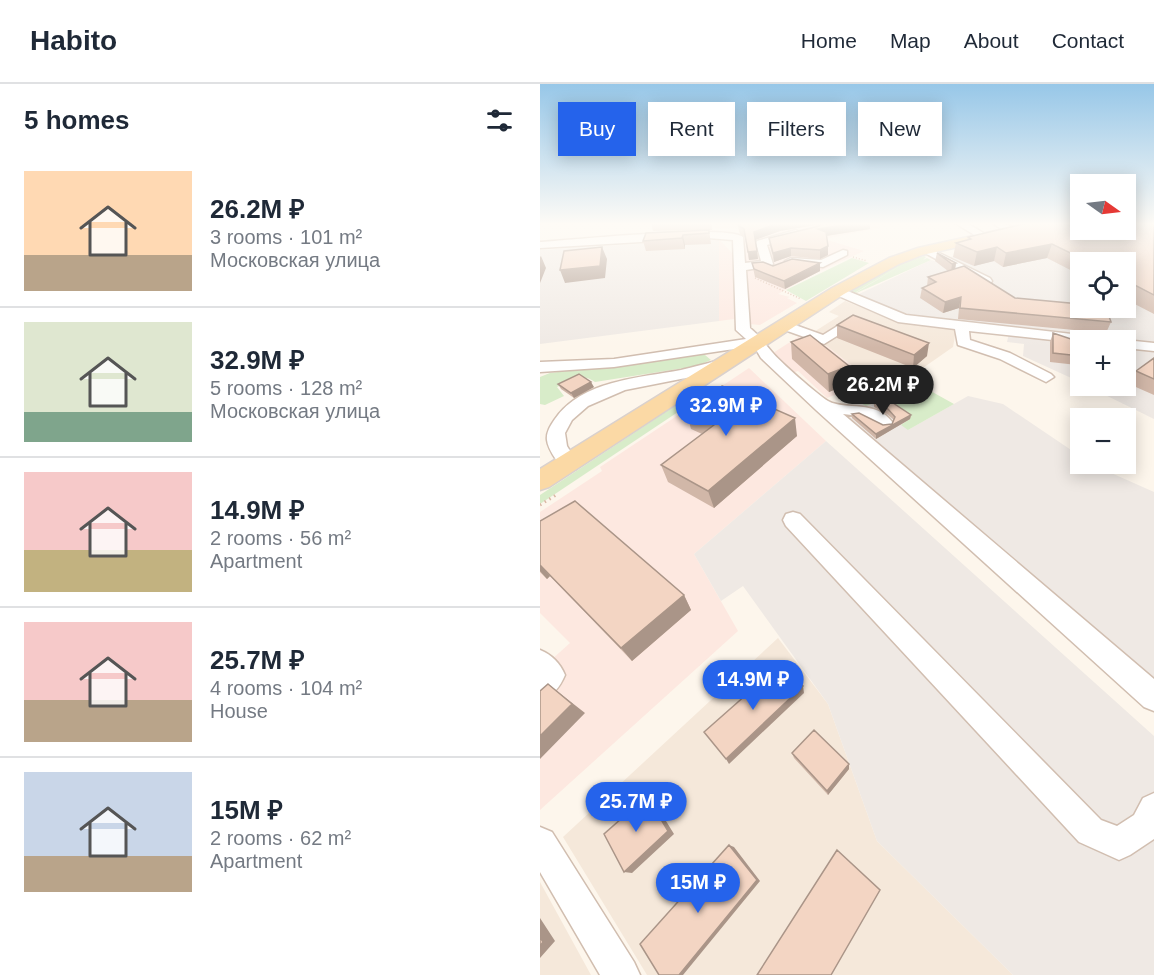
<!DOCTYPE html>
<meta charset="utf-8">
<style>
:root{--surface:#fff;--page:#f6f6f7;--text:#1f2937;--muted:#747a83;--line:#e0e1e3;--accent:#2563eb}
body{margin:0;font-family:Helvetica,sans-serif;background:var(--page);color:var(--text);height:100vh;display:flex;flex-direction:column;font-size:22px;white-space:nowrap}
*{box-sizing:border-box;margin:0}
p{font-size:20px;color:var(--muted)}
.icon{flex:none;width:33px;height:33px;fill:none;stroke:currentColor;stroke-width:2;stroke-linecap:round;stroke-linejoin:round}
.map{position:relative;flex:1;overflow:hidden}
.side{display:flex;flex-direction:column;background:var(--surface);width:540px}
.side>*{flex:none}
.guide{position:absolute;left:18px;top:18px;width:506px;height:54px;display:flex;gap:12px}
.needle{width:39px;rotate:104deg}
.buttons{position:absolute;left:530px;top:90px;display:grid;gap:12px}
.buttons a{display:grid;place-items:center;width:66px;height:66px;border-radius:0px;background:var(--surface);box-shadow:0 3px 15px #0003;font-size:30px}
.price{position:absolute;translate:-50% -51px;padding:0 14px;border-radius:21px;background:var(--accent);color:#fff;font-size:20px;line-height:39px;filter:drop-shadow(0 2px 3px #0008)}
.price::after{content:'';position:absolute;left:50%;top:36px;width:18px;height:14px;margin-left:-9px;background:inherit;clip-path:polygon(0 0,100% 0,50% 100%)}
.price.on{background:#222;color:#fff}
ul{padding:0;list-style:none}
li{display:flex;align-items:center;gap:18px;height:150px;padding:0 24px}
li+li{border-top:2px solid var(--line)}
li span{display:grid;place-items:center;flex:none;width:168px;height:120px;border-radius:0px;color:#555}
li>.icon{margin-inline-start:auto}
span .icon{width:72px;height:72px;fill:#fffc;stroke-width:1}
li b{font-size:26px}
h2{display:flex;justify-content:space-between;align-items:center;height:72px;padding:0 24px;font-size:26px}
.tag{padding:0 21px;border-radius:0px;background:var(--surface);box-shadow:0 3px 15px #0003;font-size:21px;line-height:54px}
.tag.on{background:var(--accent);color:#fff}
header{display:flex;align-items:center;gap:36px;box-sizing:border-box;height:84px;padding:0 30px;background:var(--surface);border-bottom:2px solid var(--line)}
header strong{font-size:28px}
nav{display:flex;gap:33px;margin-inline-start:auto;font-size:21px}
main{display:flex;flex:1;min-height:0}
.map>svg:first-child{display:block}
.residential{fill:#f5e8da}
.commercial{fill:#fde8e0}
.industrial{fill:#efe9e4;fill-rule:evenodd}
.green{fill:#d8ecc9}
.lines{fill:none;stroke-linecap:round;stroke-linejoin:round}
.minor-casing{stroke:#d1beb0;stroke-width:3}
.major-casing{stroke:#dad1cd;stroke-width:3}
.path-far1{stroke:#d9b8a5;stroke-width:1.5;stroke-dasharray:1 2;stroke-linecap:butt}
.path{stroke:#d9b8a5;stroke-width:3;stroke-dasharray:1.5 4;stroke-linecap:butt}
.minor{fill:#fff;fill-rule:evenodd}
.major{fill:#fbd9a5;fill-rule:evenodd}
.wall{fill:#d1b7a8}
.shaded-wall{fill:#aa9588}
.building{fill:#f3d5c3;stroke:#aa9588;stroke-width:1.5}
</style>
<header>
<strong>Habito</strong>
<nav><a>Home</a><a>Map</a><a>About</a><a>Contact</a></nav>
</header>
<main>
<section class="side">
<h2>5 homes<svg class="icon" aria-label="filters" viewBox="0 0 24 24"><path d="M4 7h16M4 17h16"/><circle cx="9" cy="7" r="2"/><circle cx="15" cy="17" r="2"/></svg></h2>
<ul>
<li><span style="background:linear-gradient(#ffd9b3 70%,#b9a48a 0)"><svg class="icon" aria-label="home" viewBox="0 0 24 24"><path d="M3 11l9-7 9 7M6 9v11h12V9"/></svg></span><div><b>26.2M ₽</b><p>3 rooms · 101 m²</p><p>Московская улица</p></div></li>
<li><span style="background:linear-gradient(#dfe7d0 75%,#7fa58c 0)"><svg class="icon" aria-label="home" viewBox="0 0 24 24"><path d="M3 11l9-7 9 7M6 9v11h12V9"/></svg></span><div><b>32.9M ₽</b><p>5 rooms · 128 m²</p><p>Московская улица</p></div></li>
<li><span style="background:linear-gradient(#f6c9c9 65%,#c2b280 0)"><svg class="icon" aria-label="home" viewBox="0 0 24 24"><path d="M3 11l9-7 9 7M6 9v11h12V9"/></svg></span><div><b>14.9M ₽</b><p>2 rooms · 56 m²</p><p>Apartment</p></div></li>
<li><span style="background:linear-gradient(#f6c9c9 65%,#b9a48a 0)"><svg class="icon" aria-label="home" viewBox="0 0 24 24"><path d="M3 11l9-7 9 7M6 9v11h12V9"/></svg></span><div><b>25.7M ₽</b><p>4 rooms · 104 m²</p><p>House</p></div></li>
<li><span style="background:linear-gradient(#c9d6e8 70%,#b9a48a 0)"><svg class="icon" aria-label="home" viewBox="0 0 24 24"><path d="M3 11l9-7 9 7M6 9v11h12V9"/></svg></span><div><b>15M ₽</b><p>2 rooms · 62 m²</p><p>Apartment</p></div></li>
</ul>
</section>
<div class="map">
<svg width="614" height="891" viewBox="0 0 614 891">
<rect width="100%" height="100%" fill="#fdf6ec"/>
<path class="residential" d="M305 217 360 239 416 246 413 263 357 302 330 287 324 291 288 263 266 253 299 232 289 228Z
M238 554 288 620 337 757 473 891H107L23 753Z
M0 798 51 891H0Z"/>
<path class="commercial" d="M175 139H338L340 144 284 155 324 167 280 187 238 210 250 213 247 214 257 219 220 241 210 240 208 197 202 158 205 143 175 145Z
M179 155 193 170 194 235 179 237Z
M261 251 288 263 324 291 319 296 324 299 287 314 258 287 252 289 233 269Z
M209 284 286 357 154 470 198 547 0 726V586L30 559 0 529V428L62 387 60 383Z"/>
<path class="industrial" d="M539 139 540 146H585L614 139V335L547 302H585V256H540V298L483 272 484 260 467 258 469 249 367 232 317 211 391 176 394 177 427 169 471 154ZM540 178H585V224H540Z
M179 155V237L0 260V166Z
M428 312 463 320 540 372V380H551L614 408V595L307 335 341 316 370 335 368 346Z
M286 357 614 652V891H473L337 757 288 620 203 502 181 517 154 470Z"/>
<path class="green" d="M384 172 386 173 383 176 387 174 391 176 312 211 360 182 311 211 310 208 355 182Z
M312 174 329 179 266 217 246 206Z
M157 271H165L171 276 157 282 55 298C42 288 30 297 17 303L24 312 5 321 0 320V293L10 289Z
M330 287 357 302 369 295 414 320 368 346 361 341 369 335 341 316 326 322 313 315 330 303 319 296Z
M153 310 162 312 0 420V411Z"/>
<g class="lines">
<defs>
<path id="minor" d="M415 139H427L450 153 441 155Z
M452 139H464L477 147 468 149Z
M256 146 261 149 260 151 227 161 233 180 231 182 206 186 210 244C220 252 224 259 232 268 238 276 279 312 288 317 306 327 336 315 353 339L350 343 344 344 320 332 303 330 614 595V627L604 623 276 326 221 274 214 262 74 283 0 288V278L74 275 206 255 196 246 193 156 168 154 0 164V158C31 156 187 140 203 153L205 179 221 177 216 159 217 157Z
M387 163 450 194 452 197 450 200H442L383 168V164Z
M303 166 307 167V171L283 183 251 180 245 177 251 174 281 176Z
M298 203 366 231 549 252 556 256H540V259L429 247 430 256 470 269 511 290 514 293 506 298 460 275 418 261 415 245 358 238 294 210 292 207 294 204Z
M312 233 328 238 330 241 323 245 313 242 284 260 239 244 237 241 244 237 283 251Z
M582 256H585L614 259V267L585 264V256Z
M181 276 186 277 188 280 186 283 161 291 85 306 48 322 32 336 25 349 27 362 38 380 36 385 29 386 22 385C17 376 8 366 7 356 6 348 11 341 15 335 42 296 99 294 141 286 155 283 167 279 181 276Z
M253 428 260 430 561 736 577 742 594 731 603 714 614 709V755L590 771 579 776 539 758 246 442 243 436 246 430Z
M0 566C12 571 20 579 25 591 20 603 13 612 0 617Z
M0 743 12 748 94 878 100 891H60L0 788Z"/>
<path id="major" d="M490 139H513L507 143 382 171 359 180 304 210 9 403 0 406V385L292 204 349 174 378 164Z"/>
</defs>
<use href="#minor" class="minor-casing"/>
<use href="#major" class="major-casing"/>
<path class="path-far1" d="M524 141 534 139
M313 173 327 177
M215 194 261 215"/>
<path class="path" d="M0 421 16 411"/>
<use href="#minor" class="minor"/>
<use href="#major" class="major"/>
</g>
<path class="wall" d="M111 139H172V146L113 147Z
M197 139H330V145L287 152 288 171 280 175 251 172 234 178 230 162 229 154 278 143 275 141 240 147 215 156 218 175 209 176 205 153 200 150Z
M614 139V230L585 215V178H540V191L507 174 463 183 454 177 434 182 413 173 416 159 427 156 428 153 532 143Z
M169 146 171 160 145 161V165L106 167 103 157Z
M397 169 416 179 415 184 475 214 571 238 566 249 418 235 419 224 403 229 380 214 382 204 387 202 388 193 408 187 395 177Z
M212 179 233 182 280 187 245 205 215 193Z
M297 241 387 272 373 284 297 254Z
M513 249 540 258V290L534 288 537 281 510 278V258Z
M251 258 309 282 308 300 289 308 252 275Z
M614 274V311L589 300 596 287Z
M18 300 54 303 34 314 21 305Z
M334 318 371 331 370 335 336 355 312 334V330L343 341 352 340 354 336 347 330 334 323Z
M146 327 257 352 174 424 128 398 121 381 162 350 151 345Z
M0 437 144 511 151 526 92 577 10 492 7 495 0 488Z
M252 669 309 680V685L288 711 254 674Z"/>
<path class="shaded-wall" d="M239 139H275V141L240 147 215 156 214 148Z
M316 139H330V145L278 153V145Z
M143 151 145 161V165L142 154Z
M512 160 507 174 463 183 466 169Z
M288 162V171L280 175V166Z
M62 163 67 175 65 194 25 199 20 186Z
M457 163 454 177 434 182 437 168Z
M251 164V172L234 178 233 169Z
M217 167 218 175 209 176 208 168Z
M1 172 6 184 0 199V173Z
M280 179V187L245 205 244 197Z
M416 179 415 187 411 188 412 180Z
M421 213 419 224 403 229 405 218Z
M389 259 387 272 373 284 374 271Z
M309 282 308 300 289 308 288 290Z
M51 298 54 303 34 314 31 309Z
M371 331 370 335 336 355V350Z
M255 334 257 352 174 424 168 407Z
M0 481 10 492 7 495 0 487Z
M144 511 151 526 92 577 81 564Z
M8 600 45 629 0 675V652Z
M263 602 264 609 189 680 186 675Z
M309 680V685L288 711 287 707Z
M107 712 113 716 134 750 92 789 84 788Z
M189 761 194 763 220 797 143 891H139Z
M0 834 15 857 0 874Z"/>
<path class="building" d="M198 139H239L214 148 217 167 208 168 204 145 199 142Z
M281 139H316L278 145 286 148 288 162 280 166 251 164 233 169 229 154 279 142Z
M487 139H523L532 143 540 141V146H585V139H614V211L585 196V178H549L512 160 466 169 457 163 437 168 416 159 431 155 428 153Z
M169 146V149L143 151 142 154 103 157 106 149Z
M62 163 60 182 20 186 24 167Z
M397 169 416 179 412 180Z
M252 175 280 179 244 197 214 185 212 179 223 178 233 182Z
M424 182 475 214 540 220V224H566L571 238 420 224 421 213 405 218 382 204 396 198 388 193Z
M313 231 389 259 374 271 297 241Z
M513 249 540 258V272L513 269Z
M270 251 309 282 288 290 251 258Z
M614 274V295L596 287Z
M39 290 51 298 31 309 18 300Z
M182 302 255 334 168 407 121 381 174 341 146 327Z
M344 313 371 331 336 350 312 330 319 329 343 341 352 340 355 333 348 325 334 318Z
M35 417 144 511 81 564 0 481V437Z
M241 580 263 602 186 675 164 648Z
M8 600 32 620 0 652V607Z
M274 646 309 680 287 707 252 669Z
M107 712 128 747 84 788 64 750Z
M189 761 217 796 139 891H119L100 860Z
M297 766 340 806 291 891H217Z
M0 853 3 858 0 862Z"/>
<linearGradient id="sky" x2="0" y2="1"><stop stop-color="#97c7e8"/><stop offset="0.53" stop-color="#fefbf6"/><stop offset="1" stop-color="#fefbf6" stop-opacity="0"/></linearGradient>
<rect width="614" height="264" fill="url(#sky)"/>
</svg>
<div class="buttons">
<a><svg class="needle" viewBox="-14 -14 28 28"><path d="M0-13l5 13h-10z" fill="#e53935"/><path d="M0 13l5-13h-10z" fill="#747a83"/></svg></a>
<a><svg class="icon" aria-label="locate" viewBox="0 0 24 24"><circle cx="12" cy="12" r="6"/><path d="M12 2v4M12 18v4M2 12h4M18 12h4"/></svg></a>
<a>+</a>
<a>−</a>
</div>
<b class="price on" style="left:343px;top:332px">26.2M ₽</b>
<b class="price" style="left:186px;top:353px">32.9M ₽</b>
<b class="price" style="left:213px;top:627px">14.9M ₽</b>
<b class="price" style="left:96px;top:749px">25.7M ₽</b>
<b class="price" style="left:158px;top:830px">15M ₽</b>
<div class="guide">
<a class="tag on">Buy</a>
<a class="tag">Rent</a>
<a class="tag">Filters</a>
<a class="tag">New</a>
</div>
</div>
</main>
